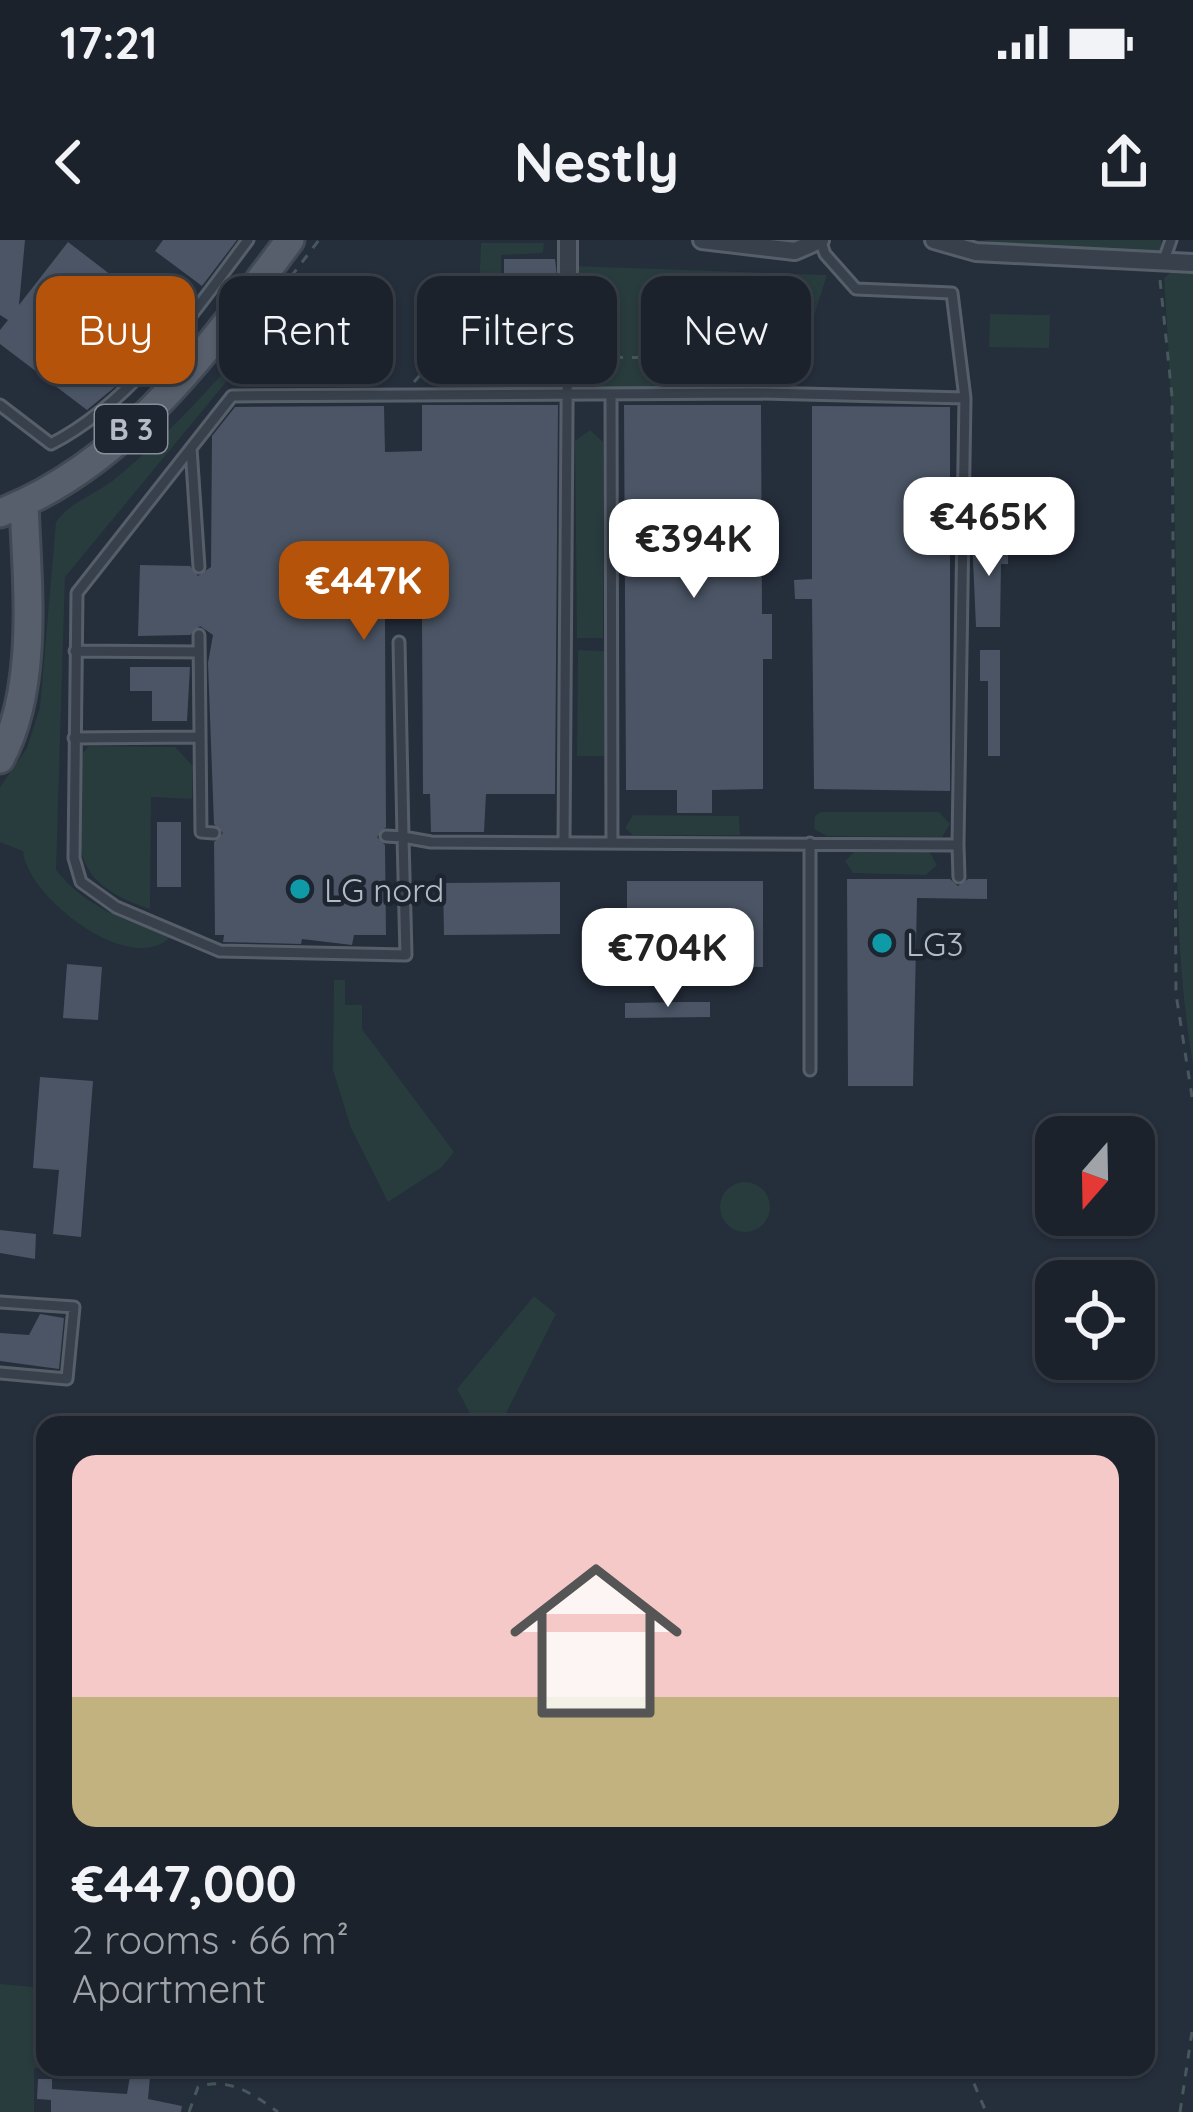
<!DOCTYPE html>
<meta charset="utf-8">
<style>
:root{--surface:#1c222c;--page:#292f38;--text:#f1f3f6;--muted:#a0a4a9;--line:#3a3f48;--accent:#b45309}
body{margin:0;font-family:Quicksand,sans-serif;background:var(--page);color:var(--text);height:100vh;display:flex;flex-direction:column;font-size:45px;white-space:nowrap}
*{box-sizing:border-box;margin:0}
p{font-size:39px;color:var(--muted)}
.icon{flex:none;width:66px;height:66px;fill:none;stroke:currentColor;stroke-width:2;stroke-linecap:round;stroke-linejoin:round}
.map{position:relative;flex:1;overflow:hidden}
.drawer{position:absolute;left:36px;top:1176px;width:1119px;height:660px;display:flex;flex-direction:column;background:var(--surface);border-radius:24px;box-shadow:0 3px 9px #0004,0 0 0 3px var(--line)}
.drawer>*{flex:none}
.banner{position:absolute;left:36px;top:36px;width:1122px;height:108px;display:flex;gap:24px}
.needle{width:78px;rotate:200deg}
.controls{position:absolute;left:1035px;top:876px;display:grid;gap:24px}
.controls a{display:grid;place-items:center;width:120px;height:120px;border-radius:24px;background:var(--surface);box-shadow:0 3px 9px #0004,0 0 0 3px var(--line);font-size:60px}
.price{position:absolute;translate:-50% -102px;padding:0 27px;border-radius:24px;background:#fff;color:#222;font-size:39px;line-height:78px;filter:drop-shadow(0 3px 6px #0008)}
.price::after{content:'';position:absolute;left:50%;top:72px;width:36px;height:27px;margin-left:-18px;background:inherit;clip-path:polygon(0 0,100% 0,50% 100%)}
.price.selected{background:var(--accent);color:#fff}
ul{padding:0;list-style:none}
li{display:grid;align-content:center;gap:24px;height:636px;padding:0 36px}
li+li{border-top:3px solid var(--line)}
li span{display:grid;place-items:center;height:372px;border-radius:24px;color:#555}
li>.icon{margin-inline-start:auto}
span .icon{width:216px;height:216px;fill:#fffc;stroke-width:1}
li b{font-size:51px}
.tag{padding:0 42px;border-radius:24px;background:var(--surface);box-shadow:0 3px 9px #0004,0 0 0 3px var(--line);font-size:42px;line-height:108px}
.tag.selected{background:var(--accent);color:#fff}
.status{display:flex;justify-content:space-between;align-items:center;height:84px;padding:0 60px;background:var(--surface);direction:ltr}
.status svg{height:33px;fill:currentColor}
header{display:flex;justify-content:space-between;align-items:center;height:156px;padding:0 36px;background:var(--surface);font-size:54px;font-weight:700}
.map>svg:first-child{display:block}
.green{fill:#283b3d}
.building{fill:#4b5565}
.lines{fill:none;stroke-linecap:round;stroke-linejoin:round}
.service-casing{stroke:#565e69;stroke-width:15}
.minor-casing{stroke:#565e69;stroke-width:22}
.primary-casing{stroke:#414954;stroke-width:33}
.path{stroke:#46585b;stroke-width:3;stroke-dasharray:9 9;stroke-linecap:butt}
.service{stroke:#38404b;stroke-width:9}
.minor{stroke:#38404b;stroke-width:16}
.primary{stroke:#565f6b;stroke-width:27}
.culture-dot{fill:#0f9aa8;stroke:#1d2530;stroke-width:4.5}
.labels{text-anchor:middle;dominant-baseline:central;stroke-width:9;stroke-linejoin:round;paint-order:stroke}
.shield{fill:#1d2530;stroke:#878e9a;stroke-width:3}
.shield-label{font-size:30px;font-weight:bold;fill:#b4bbc7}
.poi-label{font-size:33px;fill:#b4bbc7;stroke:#1d2530;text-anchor:start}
</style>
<div class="status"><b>17:21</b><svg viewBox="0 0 49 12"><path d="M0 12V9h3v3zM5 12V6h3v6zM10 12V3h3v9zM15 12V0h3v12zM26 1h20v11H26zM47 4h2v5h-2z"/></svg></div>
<header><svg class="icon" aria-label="back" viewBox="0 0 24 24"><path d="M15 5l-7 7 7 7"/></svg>Nestly<svg class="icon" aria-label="share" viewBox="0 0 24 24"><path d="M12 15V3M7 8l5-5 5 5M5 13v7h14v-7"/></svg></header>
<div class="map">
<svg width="1193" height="1872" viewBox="0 0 1193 1872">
<rect width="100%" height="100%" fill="#252e3b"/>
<path class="green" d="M982 0H1161L1162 13 1018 7Z
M481 3H544L543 13 501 15V57L558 58 559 131 553 144 424 142 425 129 479 54Z
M573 26 827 35 797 129 688 150 574 149Z
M1171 32 1193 33V826C1173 707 1177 589 1177 469 1177 324 1174 182 1164 38Z
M990 74 1050 75 1049 108 989 107Z
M230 125 236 130 65 337 56 630C86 668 128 682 172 695 134 740 27 658 23 611L0 602V547L27 508 40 467 56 282C71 261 97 254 116 238 158 203 194 166 230 125Z
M590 190 603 202V398H577L575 201Z
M578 410 604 411V516H577Z
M89 506 175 507 193 526 192 559 151 557 150 669C61 640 81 599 78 519Z
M821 572H939L950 584 942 597 827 596 814 589 815 576Z
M633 575 739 576 740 595H633L625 588Z
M856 610 929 611 937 625 926 635 853 633 845 621Z
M334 740H345V765H362V789L454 912 442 927 388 962 351 888 333 830Z
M720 967a25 25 0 1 1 50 0a25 25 0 1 1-50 0Z
M534 1056 556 1074 500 1185H476L457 1149Z
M0 1744 45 1748V1827H203L201 1838 34 1828V1872H0Z"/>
<path class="building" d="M0 0H25L19 65 68 2 167 78 115 147 87 170 0 104V90L8 80 0 75Z
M163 0H237L202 46 155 11Z
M504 19H555L559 54H504Z
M422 165H558L555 554H486L484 592H431L430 554H423L422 379H385L386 587 377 597 385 605 386 695H354L352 705 302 699 301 704 223 702 224 695H215L214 602 223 593 214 584 208 423 213 395 200 386 190 395 138 396 140 325 190 326 198 336 211 327 212 196 235 167 384 166 385 212 422 211Z
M624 165H761L762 374H772V419H763V549L712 550V573H677V550H626Z
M812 166 950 167V551L814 549 812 359H795L794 340 812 339Z
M972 298H1008V324H1001L1000 387H976Z
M980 410H1000V516H988V441H980Z
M130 427H190L187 481H152V451H130Z
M157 582H181V647H157Z
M847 639H950L958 646 968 639H987V659L917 658 913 846H848Z
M627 641H763V727L608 726 609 743H592L591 703 627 702Z
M560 642V694L444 695 443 643Z
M67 724 102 727 98 780 63 778Z
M683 762H710V777L625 778V763Z
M40 837 93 841 81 997 53 994 59 930 33 928Z
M0 990 36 994 35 1019 0 1013Z
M40 1074 64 1078 59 1129 0 1121V1093L29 1095Z
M130 1836 150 1837 148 1859 182 1866 181 1872H51V1860L37 1859 38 1839H52V1849L127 1854Z"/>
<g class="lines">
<defs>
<path id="service" d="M820 0 825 14 856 49 952 53 965 158
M1164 20 1171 0
M757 153 965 158 958 605 431 602 403 597 406 715 220 711 116 667 81 642 74 618 77 353 232 156Z
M611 157 612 602
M0 165 51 204C133 162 193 73 248 0
M191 208 199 327
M199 395 201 592 214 593
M75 411 198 412
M74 498 197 497
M386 596 403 597 399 402
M564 602 568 31
M958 605 959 637
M810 830V603
M0 1062 74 1067 67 1139 0 1133"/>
<path id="minor" d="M568 0V31
M702 0 795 11 820 0
M934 0 976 12 1193 23"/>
<path id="primary" d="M0 273C128 224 211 105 290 0
M0 519C39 447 27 344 24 264"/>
</defs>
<use href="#service" class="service-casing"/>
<use href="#minor" class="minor-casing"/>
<use href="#primary" class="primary-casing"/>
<path class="path" d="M1160 40 1172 156 1176 754 1193 863
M280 51 319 0
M494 56 492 39 504 34
M534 76 511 99V112L550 119 553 129
M490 83 494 58H554
M578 117 684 118 717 138 742 140
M436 120C456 132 480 125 502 128L514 118
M225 122 245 96
M414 142 442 111 467 107C480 81 516 72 544 77L550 119 556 118
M967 1827 986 1872
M189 1872 198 1847C229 1836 254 1855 278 1872
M1180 1872 1193 1785"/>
<use href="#service" class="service"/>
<use href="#minor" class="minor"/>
<use href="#primary" class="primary"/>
</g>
<g class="culture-dot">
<circle cx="300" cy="649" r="12"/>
<circle cx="882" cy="703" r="12"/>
</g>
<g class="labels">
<rect class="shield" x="95" y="165" width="72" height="48" rx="9"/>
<g class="shield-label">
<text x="131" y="189">B 3</text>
</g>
<g class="poi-label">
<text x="324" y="649">LG nord</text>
<text x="906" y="703">LG3</text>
</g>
</g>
</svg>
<div class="controls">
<a><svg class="needle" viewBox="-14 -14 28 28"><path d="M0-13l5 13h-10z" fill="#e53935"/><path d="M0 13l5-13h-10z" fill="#a0a4a9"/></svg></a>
<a><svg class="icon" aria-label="locate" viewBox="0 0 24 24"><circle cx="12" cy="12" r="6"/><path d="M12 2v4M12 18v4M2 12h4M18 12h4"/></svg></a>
</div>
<b class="price" style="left:989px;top:339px">€465K</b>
<b class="price" style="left:694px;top:361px">€394K</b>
<b class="price selected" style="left:364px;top:403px">€447K</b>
<b class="price" style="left:668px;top:770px">€704K</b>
<div class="banner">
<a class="tag selected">Buy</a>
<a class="tag">Rent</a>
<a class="tag">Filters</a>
<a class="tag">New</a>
</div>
<section class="drawer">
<ul>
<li><span style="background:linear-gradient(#f6c9c9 65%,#c2b280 0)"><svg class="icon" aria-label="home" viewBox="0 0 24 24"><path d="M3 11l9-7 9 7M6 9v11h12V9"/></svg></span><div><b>€447,000</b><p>2 rooms · 66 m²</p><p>Apartment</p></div></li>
</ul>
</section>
</div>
